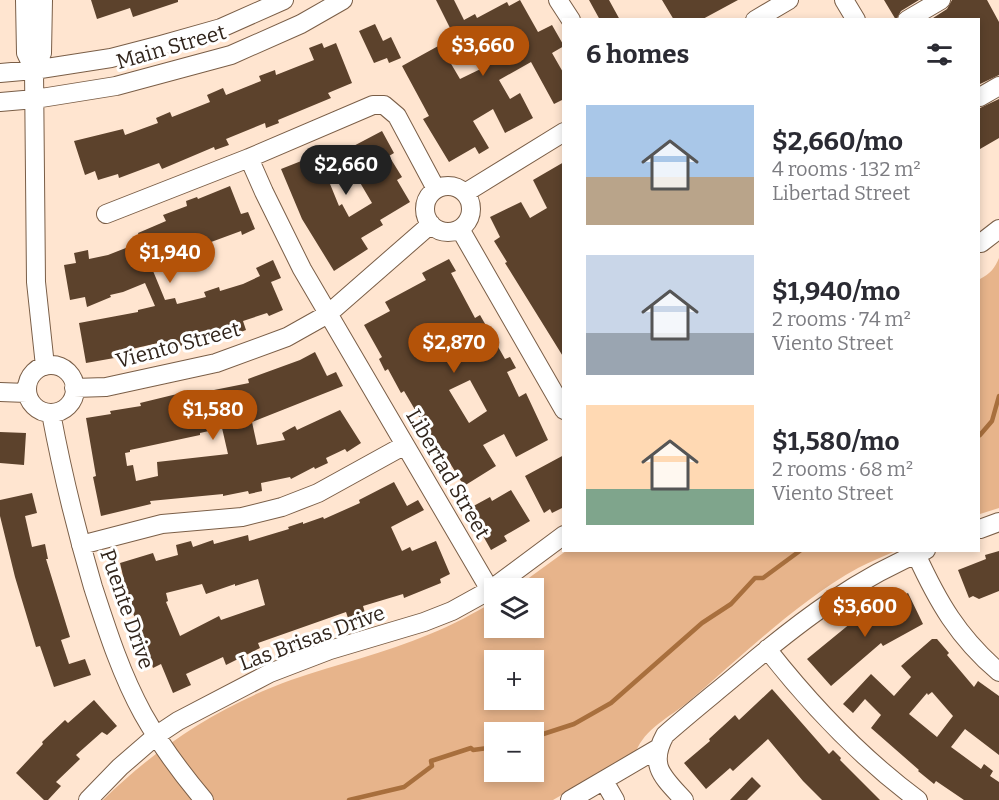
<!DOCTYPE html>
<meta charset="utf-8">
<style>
:root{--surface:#fff;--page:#f7f7f7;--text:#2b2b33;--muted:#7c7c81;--accent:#b45309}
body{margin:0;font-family:Bitter,serif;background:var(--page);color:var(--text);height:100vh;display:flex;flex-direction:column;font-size:22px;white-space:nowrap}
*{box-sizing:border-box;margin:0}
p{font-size:20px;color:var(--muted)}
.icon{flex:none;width:33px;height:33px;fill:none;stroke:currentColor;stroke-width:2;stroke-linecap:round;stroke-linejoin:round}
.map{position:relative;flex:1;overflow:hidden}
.details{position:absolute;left:562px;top:18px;width:418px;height:534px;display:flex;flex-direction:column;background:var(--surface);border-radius:0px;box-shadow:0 3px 9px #0003}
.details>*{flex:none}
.fabs{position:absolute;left:484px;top:578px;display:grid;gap:12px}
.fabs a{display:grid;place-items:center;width:60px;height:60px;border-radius:0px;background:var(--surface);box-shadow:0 3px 9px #0003;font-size:30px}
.price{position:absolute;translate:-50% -51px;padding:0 14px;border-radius:21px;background:var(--accent);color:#fff;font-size:20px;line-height:39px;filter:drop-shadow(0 2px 3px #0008)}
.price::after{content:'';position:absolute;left:50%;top:36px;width:18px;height:14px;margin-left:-9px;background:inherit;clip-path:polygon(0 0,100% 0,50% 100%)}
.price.on{background:#222;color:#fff}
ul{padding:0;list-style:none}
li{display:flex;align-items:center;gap:18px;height:150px;padding:0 24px}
li span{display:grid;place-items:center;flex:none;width:168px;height:120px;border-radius:0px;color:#555}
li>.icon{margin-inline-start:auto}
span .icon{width:72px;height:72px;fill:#fffc;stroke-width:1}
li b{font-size:26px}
h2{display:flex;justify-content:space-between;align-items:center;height:72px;padding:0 24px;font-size:26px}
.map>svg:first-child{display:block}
.green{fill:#e7b48b;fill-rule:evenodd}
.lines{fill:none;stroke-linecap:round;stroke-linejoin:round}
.stream{stroke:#a86f3d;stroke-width:4.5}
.building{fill:#5c422c;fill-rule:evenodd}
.minor-casing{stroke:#7a5e47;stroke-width:20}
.minor{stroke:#fff;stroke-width:18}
.labels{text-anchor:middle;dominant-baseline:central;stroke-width:6;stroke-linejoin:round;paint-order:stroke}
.street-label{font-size:21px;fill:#31251c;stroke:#fff}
</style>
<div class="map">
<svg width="999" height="800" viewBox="0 0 999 800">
<rect width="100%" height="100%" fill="#ffe5d0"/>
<path class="green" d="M999 258V508L980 514V279C990 274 995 268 999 258Z
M566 551H896C883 556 870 562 858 568 798 601 741 657 688 702 670 717 644 729 636 752L553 800H103C157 747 219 706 291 680 337 664 385 653 430 634 453 625 474 613 495 601V627H534V588H515ZM495 660H534V699H495ZM495 732H534V771H495Z"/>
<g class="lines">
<path class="stream" d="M980 435 992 421 999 396
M534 737 574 724 611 703 702 623 731 604 755 578H763L801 550
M349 800 404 787 432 766 431 761 471 748 473 750 495 747"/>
</g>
<path class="building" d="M91 0H178V2L133 17 130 8 97 19Z
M436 0H454L464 20 475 14 477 18 507 2 509 6 520 0 538 32 552 25 564 46 552 53 564 74V99L554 104 531 62 499 80 510 99 520 93 533 118 505 133 493 109 473 121 489 148 479 154 475 147 449 162 423 119 429 116 402 66 440 45 460 79 495 62 491 56 507 48 496 28 466 44 457 27 451 30Z
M589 0H609L620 20H600Z
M662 0H738L701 20H674Z
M884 0H919L901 11 896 20Z
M952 0H987L999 22V75L980 84V20H930L947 9Z
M375 24 383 41 391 37 401 58 389 63 387 58 374 63 359 31Z
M322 43 324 48 336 43 352 83 328 93 331 98 278 120 279 123 266 128 265 123 226 139 229 145 215 150 214 147 162 169 159 163 119 178 118 174 98 180 95 171 85 175 74 141 123 129 125 135 158 123 156 118 170 112 172 117 210 102 207 95 223 88 226 95 261 81 259 76 275 70 276 75 314 60 309 48Z
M999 99V138L980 149V108Z
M382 131 394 153 389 156 402 177 397 180 410 202 380 220 383 225 361 238 368 249 334 271 302 219 281 169 324 152 327 160ZM352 169 372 203 349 217 342 204 339 206 328 179Z
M564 162V358L505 263 507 262 494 241 500 237 490 217 521 202 530 218 547 208 533 180Z
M230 186 241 214 248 212 255 229 242 235 241 231 203 245 206 250 191 256 189 251 151 266 165 300 175 298 177 304 206 297 204 292 219 287 220 291 243 284 260 276 256 268 273 260 281 278 271 282 283 310 269 316 267 313 243 321 246 330 233 335 231 329 195 340 196 343 172 348V351L160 354 158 343 119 352 120 357 86 363 79 323 138 312V310L155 306 145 283 123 292 110 295 111 297 87 307 85 297 70 300 64 265 76 263 74 253 88 250 89 259 108 255 141 242 138 233 166 221 163 215 187 206 186 201 197 197 198 199Z
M449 259 456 271 451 273 475 318 480 315 505 359 510 357 516 368 507 372 519 397 526 393 548 440 516 457 504 434 483 445 496 466 464 486 445 455 440 459 432 446 435 444 404 391 401 393 388 369 385 371 379 359 382 357 364 325 390 311 385 302 426 280 422 273ZM470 380 487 411 469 423 449 390Z
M315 352 327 376 336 372 343 386 252 422 257 445 285 440 282 433 295 426 297 430 340 410 361 443 347 452 345 449 326 458 328 463 315 469 314 467 291 479 290 477 261 483 262 491 249 494 248 491 223 496V494L150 501 151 504 101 516 93 477 96 476 86 418 111 414 110 411 141 406 140 403 177 394 179 401 208 394 209 391 249 383 248 379 300 360ZM222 428 228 454 157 462 158 476 136 481 133 465 127 466 125 453 130 452V450L200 435V433Z
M0 432 26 433 24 465 0 463Z
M564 455V507L552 513 550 509 544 513 525 476Z
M394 482 407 506 418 500 424 510 391 527 402 551 410 547 412 551 436 541 450 574 440 579 441 583 404 598 403 594 363 606 365 613 348 618 346 612 258 643 260 648 226 665 223 657 186 674 191 685 173 693 161 664 153 668 133 613 128 615 119 591H117L113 579 123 576 120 563 153 553 156 561 178 555 176 545 191 541 193 547 213 540 214 544 248 535 249 541 289 529 288 527 303 522V524L323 517 324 519 360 503 359 500ZM258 579 265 605 221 620 219 616 180 636 166 602 168 601 166 593 202 584 206 594 235 584V586Z
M511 490 530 521 504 536 507 541 491 550 468 509 490 497 492 501Z
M32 493 37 513 25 516 32 547 45 544 48 559H46L70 637 61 640 69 664 85 659 91 675 54 687 40 646 36 647 15 577 0 516V500Z
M999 551V591L979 599 973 596 969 598 958 570 986 559 985 555Z
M908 593 923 624 883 646 881 643 831 686 807 659 851 623Z
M932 639H937L949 653 947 655 974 687 978 681 999 696V755L965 729 951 747 981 769 984 764 993 771 990 776 999 782V800H964L936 781 934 784 918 771 919 770 871 728 881 715 865 699 853 713 843 704 871 674 894 696 911 677 901 666ZM932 692 953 716 937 737 909 714 927 693 928 695Z
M772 689 829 754 833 750 841 758 840 760 880 800H822L803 781 768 739 733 771 730 768 706 789 684 763 710 741 709 739 735 715 739 720Z
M94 700 117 726 107 735 102 732 76 755 80 759 56 782 61 786 48 800H44L16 773 43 744 42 742 65 720 68 723Z
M752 777 761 786 747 800H730Z"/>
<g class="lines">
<defs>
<path id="minor" d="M25 0 26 53 34 70 36 282 45 366
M558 0 571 20
M844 0 856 20
M755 20 789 0
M907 20 941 0
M34 70 42 53 43 0
M0 73 34 70 111 58 161 45 221 28 284 0
M980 97 999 86
M0 102 35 99 116 86 231 55 301 24 343 0
M249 158 264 192 302 269 490 590
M425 209a23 23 0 1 1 46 0a23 23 0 1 1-46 0Z
M465 193 564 132
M106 214 249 158 373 105H384L397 116 436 189
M460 229 564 410
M981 243 999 229
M27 389a24 24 0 1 1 48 0a24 24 0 1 1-48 0Z
M74 388 106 387 216 363 287 337 328 314 431 224
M0 392 27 393
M51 413C62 472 76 529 93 587 107 630 121 674 143 714 160 744 182 774 204 800
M980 529 999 522
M81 545 162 524 242 517 282 507 318 493 405 445
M916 554C938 602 958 637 999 672
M767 649C811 705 860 757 918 800
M604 781 615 800
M88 800 120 767 157 735 178 721 270 673 330 650 424 622 452 611 490 590 564 535
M570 800 657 749
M684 800C663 777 648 766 665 735 691 712 719 690 746 667 802 620 857 578 926 550"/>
</defs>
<use href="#minor" class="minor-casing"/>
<use href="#minor" class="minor"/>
</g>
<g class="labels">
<g class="street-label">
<text transform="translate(171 47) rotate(-16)">Main Street</text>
<text transform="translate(178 345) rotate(-15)">Viento Street</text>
<text transform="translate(448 474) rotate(60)">Libertad Street</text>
<text transform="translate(127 609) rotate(71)">Puente Drive</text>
<text transform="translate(312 638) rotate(-20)">Las Brisas Drive</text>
</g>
</g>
</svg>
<div class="fabs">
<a><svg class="icon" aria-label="layers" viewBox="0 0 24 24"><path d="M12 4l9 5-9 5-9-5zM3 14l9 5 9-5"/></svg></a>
<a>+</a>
<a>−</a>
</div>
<b class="price" style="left:483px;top:77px">$3,660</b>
<b class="price on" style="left:346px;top:196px">$2,660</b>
<b class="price" style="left:170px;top:284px">$1,940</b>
<b class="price" style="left:454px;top:374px">$2,870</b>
<b class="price" style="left:213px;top:441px">$1,580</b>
<b class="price" style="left:865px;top:638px">$3,600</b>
<section class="details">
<h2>6 homes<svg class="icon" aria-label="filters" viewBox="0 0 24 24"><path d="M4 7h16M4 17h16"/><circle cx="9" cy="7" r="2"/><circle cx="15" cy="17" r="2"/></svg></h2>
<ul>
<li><span style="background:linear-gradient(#a9c7e8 60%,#b9a48a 0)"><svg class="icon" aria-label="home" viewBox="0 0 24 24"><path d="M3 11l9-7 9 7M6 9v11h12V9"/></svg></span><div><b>$2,660/mo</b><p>4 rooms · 132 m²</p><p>Libertad Street</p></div></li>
<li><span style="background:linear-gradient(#c9d6e8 65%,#9aa5b1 0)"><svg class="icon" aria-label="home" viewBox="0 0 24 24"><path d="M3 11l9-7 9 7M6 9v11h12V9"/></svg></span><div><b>$1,940/mo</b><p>2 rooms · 74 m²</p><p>Viento Street</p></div></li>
<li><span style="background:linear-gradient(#ffd9b3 70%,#7fa58c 0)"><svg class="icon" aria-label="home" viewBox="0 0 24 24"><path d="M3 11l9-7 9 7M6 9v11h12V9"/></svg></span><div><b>$1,580/mo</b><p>2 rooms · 68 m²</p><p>Viento Street</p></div></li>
</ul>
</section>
</div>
